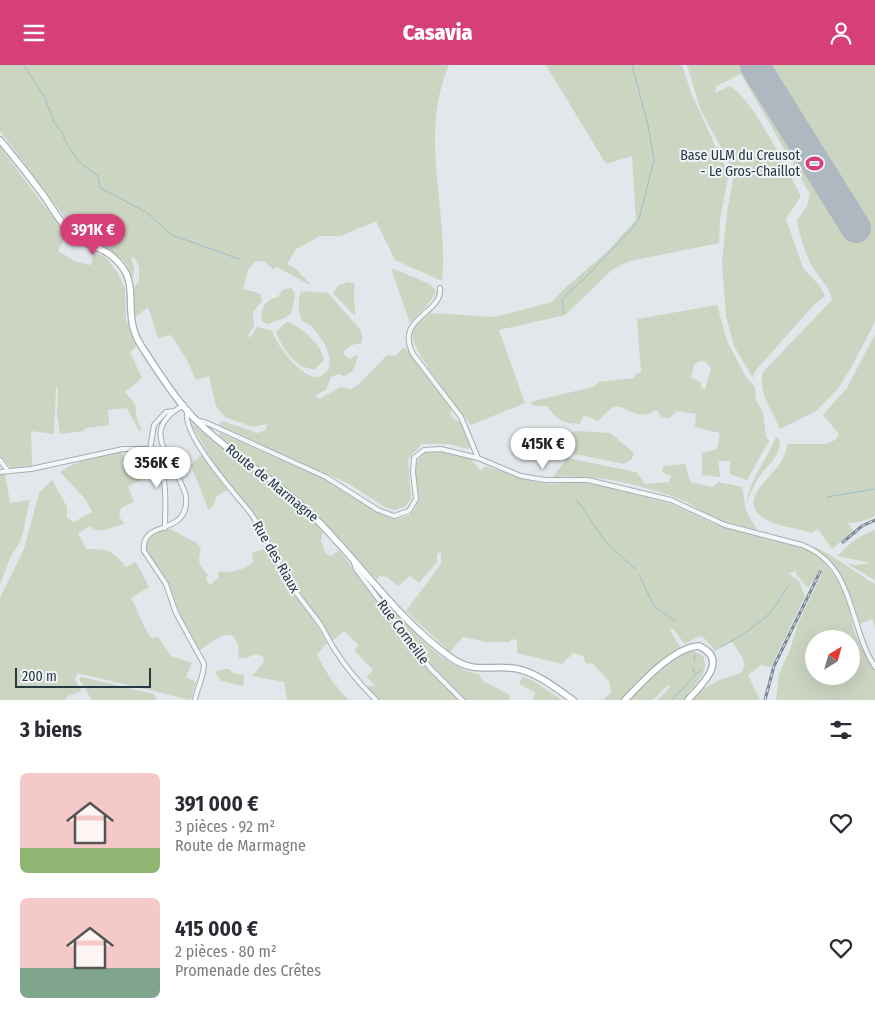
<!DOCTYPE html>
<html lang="fr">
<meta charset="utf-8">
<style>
:root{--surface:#fff;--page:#f2f2f3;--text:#2b2b33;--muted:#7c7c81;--accent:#d54078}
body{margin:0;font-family:"Fira Sans Condensed",sans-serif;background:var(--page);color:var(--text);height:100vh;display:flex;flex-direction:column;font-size:19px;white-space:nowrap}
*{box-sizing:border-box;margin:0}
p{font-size:16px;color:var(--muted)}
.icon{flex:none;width:28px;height:28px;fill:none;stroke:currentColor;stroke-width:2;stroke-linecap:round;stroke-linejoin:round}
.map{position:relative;height:635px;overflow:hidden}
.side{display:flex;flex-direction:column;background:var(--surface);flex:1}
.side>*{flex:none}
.needle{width:32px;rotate:37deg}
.controls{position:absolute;left:805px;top:565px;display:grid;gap:10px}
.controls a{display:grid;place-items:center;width:55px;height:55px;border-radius:50%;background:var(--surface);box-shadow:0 5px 20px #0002;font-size:25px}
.scale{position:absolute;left:15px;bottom:12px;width:136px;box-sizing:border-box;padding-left:5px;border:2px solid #283843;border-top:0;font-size:14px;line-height:18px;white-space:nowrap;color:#283843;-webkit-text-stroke:4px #f1f5f8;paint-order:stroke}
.price{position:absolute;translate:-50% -42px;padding:0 11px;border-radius:18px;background:#fff;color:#222;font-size:16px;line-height:32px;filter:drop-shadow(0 1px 2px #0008)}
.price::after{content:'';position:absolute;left:50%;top:30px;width:15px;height:11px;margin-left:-8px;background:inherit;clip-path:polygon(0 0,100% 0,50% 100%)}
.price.selected{background:var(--accent);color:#fff}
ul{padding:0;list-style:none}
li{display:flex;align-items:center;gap:15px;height:125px;padding:0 20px}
li span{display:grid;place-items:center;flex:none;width:140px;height:100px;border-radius:8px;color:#555}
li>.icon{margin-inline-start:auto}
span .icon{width:60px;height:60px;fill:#fffc;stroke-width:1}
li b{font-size:21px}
h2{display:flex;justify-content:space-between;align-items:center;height:60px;padding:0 20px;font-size:21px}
header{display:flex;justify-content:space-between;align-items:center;height:65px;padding:0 20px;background:var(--accent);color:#fff;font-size:22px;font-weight:800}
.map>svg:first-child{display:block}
.green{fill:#cbd5c2;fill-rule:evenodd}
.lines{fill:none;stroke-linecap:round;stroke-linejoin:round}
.stream{stroke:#9abecc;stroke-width:1}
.runway{stroke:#adb8c0;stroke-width:30}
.street-casing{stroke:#a6afb5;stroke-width:6}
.secondary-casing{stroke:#a6afb5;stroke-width:8}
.street{stroke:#f4f6f8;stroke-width:4}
.secondary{stroke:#fff;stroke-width:5.5}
.rail-casing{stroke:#798a95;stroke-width:3}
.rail{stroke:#f1f5f8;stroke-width:1;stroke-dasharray:4;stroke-linecap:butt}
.labels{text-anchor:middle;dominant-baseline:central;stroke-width:4;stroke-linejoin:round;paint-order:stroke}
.poi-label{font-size:14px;fill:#283843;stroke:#f1f5f8;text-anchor:end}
.street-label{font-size:14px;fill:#283843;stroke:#f1f5f8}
</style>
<header><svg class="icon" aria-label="menu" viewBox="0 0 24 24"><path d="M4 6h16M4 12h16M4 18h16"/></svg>Casavia<svg class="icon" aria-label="person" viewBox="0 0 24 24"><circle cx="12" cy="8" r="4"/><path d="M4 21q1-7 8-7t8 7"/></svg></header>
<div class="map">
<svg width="875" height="635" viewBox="0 0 875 635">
<rect width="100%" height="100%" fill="#e1e7ea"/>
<path class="green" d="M0 0H449C418 71 449 143 442 216L395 195 376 156 341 171H320L296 184 287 199 296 204 311 220C301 216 282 204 276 202L274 205 265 197 256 196 248 205 243 224 256 227 261 230 262 236 253 247 254 261 248 270 250 273 257 262 272 266C277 281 298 308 314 312 320 313 324 309 328 305 334 291 322 273 313 263 311 260 306 259 304 257 297 250 298 235 301 227 310 225 318 229 327 227L360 264 363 272 361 279C353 278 347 282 343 288L349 294 358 290 353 306 344 311 339 309 331 312 326 325 315 330 319 334 341 322 351 324 358 320 387 290 395 291 403 283 407 284 451 344C450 352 452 354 460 357L471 381 468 384 449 379H422L408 394 411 434 405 442 394 445 385 442 349 419 219 360 222 356 258 368 265 365 268 359 253 362 225 352 216 341 209 311 196 315 187 295 171 270 158 273 148 242 134 253 133 224 139 216V202L134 192 131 193 134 204 133 215 128 201 122 194 106 182 76 167 0 66Z
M546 0H682L691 28 726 104 728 114 720 154 719 178 630 196 613 204 565 250 499 265 525 338 471 360C459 344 405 281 413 264 416 258 425 253 430 248L494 252 552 237 564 224 608 186 636 155 632 91 606 99Z
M687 0H875V257L851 303 837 325 816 346 780 364C773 347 757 326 763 307L832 235C830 221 816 210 810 197 804 184 799 169 797 155L807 141 810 129 741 9 716 21 715 28 730 21C755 37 786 103 801 131L786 154 803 203 819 220 825 231 812 242 755 306 753 313 734 281 726 251 722 198 727 147 734 110 728 95 701 46Z
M0 82 66 170 58 186 76 197 91 200 94 187 105 192 117 207 125 223 126 254 136 282 130 287 142 313 125 327 135 339 137 355 142 366H139L127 343 108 345 109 360 85 363 84 366 60 369 57 349 58 323H56L54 369 31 366 32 401 12 404 0 390Z
M391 203 430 219 436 226 430 237 410 258Z
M349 217 355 219C353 231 355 239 355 251L333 228 339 220Z
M292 223 295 229 292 247 285 253 267 259 262 256C260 243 265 235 278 232L282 225Z
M717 240 727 276 746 312 755 322 756 335 763 348 766 372 769 376 747 415 730 409V396H718L720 412 702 410V388L717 384 720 368 695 362 696 349 676 346 669 354 660 351 659 347 656 345C637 358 624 338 614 342 608 345 603 351 598 356L584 350 580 359C562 358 558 356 547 341H533L530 337 593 322 599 317 634 313 636 309 641 307 637 254ZM701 296 706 297 711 303 705 325 701 322V317L691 313 694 299Z
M286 257H289C304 264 321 279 324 295L315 304C297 305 282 283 276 267Z
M875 269V451L860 457 848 458 853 466 832 484 818 464 811 468C796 462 776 462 762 452 738 435 772 412 781 397 784 392 786 385 788 379H826L835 375 839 369 823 350 847 323Z
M190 357 303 446 323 465 321 476 326 489 332 491 339 485 424 600 458 635H379L366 621H375L367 612 373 605 354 585 359 580 344 566 332 576 322 558 286 509 277 486 262 462 222 411Z
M577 366 610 368 634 388 632 394 624 399 571 388 569 368Z
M221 368 324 414 391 454C434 452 410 421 416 399 418 394 422 390 426 386H439L470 393 481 406 485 401 531 416 550 419 587 417 671 439 714 459 800 481 811 486 822 495 837 514 849 539 854 567 868 596 875 605V635H776L779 609 790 585 798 558 822 509 819 507 809 522 806 521 796 509V506L789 508 799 516 805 531 771 602 761 600 748 610 760 635H693C706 619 721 614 741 608L745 600 742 592 732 577 714 584 704 573 699 571 685 579 672 563 670 566 681 583 641 614 621 635H603L611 627 609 616 592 598 586 599 583 591 573 588 562 599 517 588V575L511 574 509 577H487L463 572 450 587 406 546 441 499V486L437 489V497L419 518 410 511 398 521 387 512 380 511 377 515 309 441 218 370ZM814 574H851V611H814Z
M776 372 780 375C781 392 765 402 757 415 753 422 750 430 747 437 750 413 767 395 776 372Z
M122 386 124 395 122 399 132 408 146 406 149 410 128 422 134 437 121 443 119 451 124 459C110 462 101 471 90 461L78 468 86 484C108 484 112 485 126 502L136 497 149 522 131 533C139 547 142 560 151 573L158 572 171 591 192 598 186 612 196 617 191 635 77 608 75 615 82 626 68 631 65 635H0V533L24 484 39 428 52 415 67 442V453L74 457 92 447 86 435 60 407C78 394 102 391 122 386Z
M203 390 227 425 217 431 213 441 208 445C204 429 196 416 191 400L197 393Z
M567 393 636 407 645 419 669 417 671 411 662 407 663 401 685 399 690 417 713 422 718 417 742 422 746 446 757 465C740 461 723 457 706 449 699 446 694 440 687 437 645 420 597 409 553 412Z
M0 409H5L10 438 30 435 21 475 11 491 0 519Z
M170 464 197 478 201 484C197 496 199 500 208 510L206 514 210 520 218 513 219 506C230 509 244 505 253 497L252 488 269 482 280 510 310 549 327 578 317 590C326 607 335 622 349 635H287L284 617 252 611 263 598 264 592 256 589 246 593H239L238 579 232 570C220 568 210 579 200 585L180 549 168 516 146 486V477L149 472 155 467Z
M875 465V515L846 498 854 500 871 498 837 491C848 480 859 470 875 465Z
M812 481C820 482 863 512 875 519V563L872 554 860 559C851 525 840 503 812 481Z
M378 526C405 555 438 603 479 609L483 616 510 630 509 635H465L431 602 375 527Z
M694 586 703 591C711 609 692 620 684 635H658L670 622 668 620 653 635H629C644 620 674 589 694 586Z
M224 604H229L233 608 244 610 243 621 221 616 215 607Z
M82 612 154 629 157 635H92L79 614Z
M522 612 532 615 562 635H533L535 627 519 619Z"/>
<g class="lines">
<path class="stream" d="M24 0 45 33 54 57 64 70V74L75 91 82 99 98 111 100 123 146 147 172 170 239 194
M564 248 562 234 586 212 634 161 639 154 654 95 648 60 632 0
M827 432 875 424
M577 435 605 476 635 504
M639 510 654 541 675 556
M714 585C729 580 758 559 770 548 777 540 782 530 788 521
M694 597 695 589
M692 603 695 608
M672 635 700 605"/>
<path class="runway" d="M755 1 856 163"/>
<defs>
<path id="street" d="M440 223C443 249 394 252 413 289L461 352 478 393
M184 340C144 362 164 382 179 414 181 419 185 425 186 432 189 473 140 453 144 486L166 519 176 548 204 599C204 611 197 623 195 635
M188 345C178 365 235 429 249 446 264 465 272 488 284 509 294 527 308 542 320 559 325 567 329 576 335 585 346 603 361 620 376 635
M196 355 207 358 326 412 378 445 394 451 409 446 416 434 413 407 414 393 424 385 441 384 478 393 521 411 545 415H588L671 435 725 460 802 480C856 501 848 561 875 602
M151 382C169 416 165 427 165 463
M0 395 8 406
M0 407 31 404 123 384H150L154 360 166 347 174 346
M353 495 356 504 430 603 462 635"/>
<path id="secondary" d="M0 75C15 93 30 112 44 131 53 144 60 158 71 168 89 184 107 180 123 203 138 224 123 251 140 279 157 305 178 339 201 360 235 393 278 416 312 450 359 496 396 553 450 592 474 610 493 599 518 604 539 609 557 624 573 635
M625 635C641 618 674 582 699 581 730 595 701 620 688 635"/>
</defs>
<use href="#street" class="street-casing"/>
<use href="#secondary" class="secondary-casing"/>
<use href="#street" class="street"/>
<use href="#secondary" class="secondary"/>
<defs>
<path id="rail" d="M843 477 862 461 875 455
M765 635 774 601 820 507"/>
</defs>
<use href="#rail" class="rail-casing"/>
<use href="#rail" class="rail"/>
</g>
<defs>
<symbol id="stadium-bare" viewBox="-9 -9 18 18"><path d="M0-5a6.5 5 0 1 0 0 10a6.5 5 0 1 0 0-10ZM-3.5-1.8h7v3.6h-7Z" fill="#d54078" stroke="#f1f5f8" stroke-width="2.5" paint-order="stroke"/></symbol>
</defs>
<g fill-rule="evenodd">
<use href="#stadium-bare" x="802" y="86" width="25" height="25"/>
</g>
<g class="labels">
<g class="poi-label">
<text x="800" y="90">Base ULM du Creusot<tspan x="800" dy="16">- Le Gros-Chaillot</tspan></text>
</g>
<g class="street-label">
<text transform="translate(272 418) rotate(39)">Route de Marmagne</text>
<text transform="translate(276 492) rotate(60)">Rue des Riaux</text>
<text transform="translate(403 567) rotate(53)">Rue Corneille</text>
</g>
</g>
</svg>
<div class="controls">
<a><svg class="needle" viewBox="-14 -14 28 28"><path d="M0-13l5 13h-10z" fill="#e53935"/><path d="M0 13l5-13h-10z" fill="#7c7c81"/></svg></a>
</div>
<div class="scale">200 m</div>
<b class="price selected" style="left:93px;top:191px">391K €</b>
<b class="price" style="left:543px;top:405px">415K €</b>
<b class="price" style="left:157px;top:424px">356K €</b>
</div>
<section class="side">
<h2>3 biens<svg class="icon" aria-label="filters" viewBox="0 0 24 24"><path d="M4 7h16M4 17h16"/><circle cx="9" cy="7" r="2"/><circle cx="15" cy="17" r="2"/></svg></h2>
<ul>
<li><span style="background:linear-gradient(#f6c9c9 75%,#8fb573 0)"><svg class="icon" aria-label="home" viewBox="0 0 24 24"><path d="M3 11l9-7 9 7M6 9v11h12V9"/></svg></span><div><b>391 000 €</b><p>3 pièces · 92 m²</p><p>Route de Marmagne</p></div><svg class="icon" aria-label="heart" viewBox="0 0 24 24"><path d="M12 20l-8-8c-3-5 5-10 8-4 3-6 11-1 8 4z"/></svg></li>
<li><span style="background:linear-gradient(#f6c9c9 70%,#7fa58c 0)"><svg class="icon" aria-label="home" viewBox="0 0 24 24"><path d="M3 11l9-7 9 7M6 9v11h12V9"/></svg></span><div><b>415 000 €</b><p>2 pièces · 80 m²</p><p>Promenade des Crêtes</p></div><svg class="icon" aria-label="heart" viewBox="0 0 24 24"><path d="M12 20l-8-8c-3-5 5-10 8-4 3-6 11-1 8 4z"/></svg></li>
</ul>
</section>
